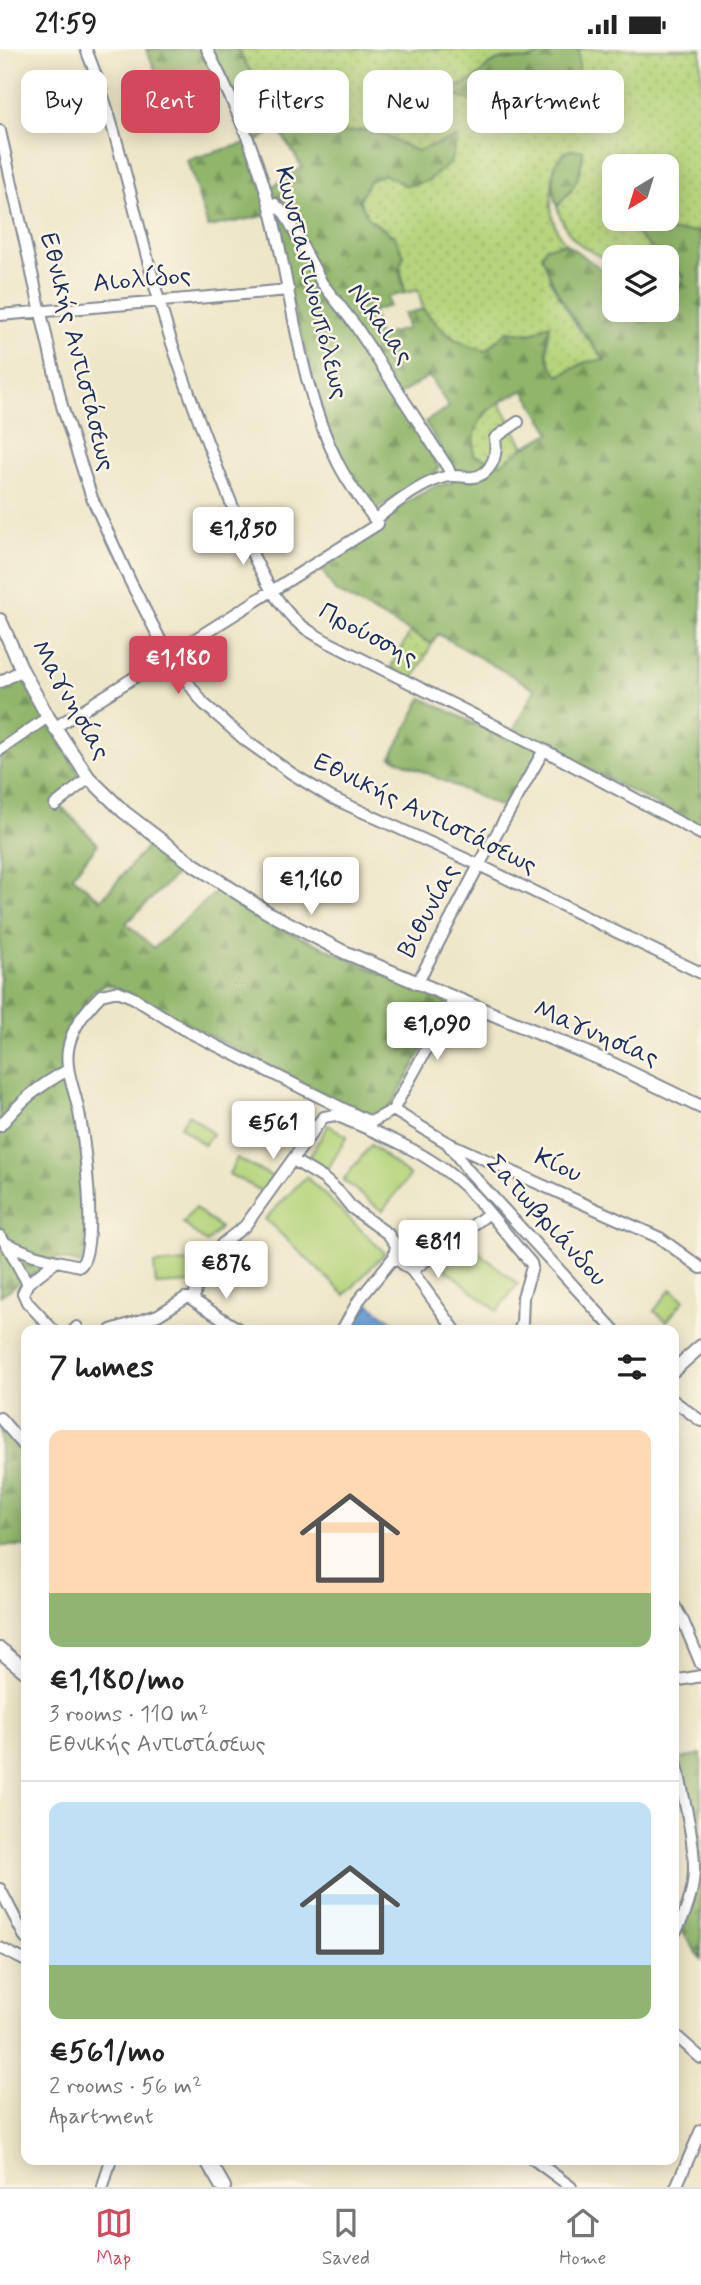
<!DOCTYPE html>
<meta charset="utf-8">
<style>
:root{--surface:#fff;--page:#f2f2f2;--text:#222;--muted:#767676;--line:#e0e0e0;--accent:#d1495b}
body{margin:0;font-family:Mynerve,sans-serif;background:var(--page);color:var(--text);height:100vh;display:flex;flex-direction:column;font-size:26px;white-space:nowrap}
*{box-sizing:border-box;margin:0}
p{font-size:23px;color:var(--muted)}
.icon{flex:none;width:38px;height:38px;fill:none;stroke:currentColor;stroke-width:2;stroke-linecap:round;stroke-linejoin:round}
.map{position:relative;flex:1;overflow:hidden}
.drawer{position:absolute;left:21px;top:1276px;width:658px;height:840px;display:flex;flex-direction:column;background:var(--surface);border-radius:14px;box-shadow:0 4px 18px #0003}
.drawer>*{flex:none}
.top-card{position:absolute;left:21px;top:21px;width:660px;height:63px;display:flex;gap:14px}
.needle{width:46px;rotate:218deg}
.buttons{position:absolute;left:602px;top:105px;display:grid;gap:14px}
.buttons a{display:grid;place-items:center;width:77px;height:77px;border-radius:14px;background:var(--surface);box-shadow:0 4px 18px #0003;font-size:35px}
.price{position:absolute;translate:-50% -60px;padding:0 16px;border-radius:7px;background:#fff;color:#222;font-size:23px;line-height:46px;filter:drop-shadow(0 2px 4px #0008)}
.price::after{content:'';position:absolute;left:50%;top:42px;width:21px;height:16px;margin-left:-10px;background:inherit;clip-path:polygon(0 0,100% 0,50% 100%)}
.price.selected{background:var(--accent);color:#fff}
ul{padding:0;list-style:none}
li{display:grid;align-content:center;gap:14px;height:371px;padding:0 28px}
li+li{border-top:2px solid var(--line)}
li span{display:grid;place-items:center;height:217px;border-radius:14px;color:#555}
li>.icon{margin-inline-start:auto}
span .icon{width:126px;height:126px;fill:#fffc;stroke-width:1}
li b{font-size:30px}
h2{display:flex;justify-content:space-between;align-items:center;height:84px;padding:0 28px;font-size:30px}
.tag{padding:0 24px;border-radius:14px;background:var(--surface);box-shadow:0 4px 18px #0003;font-size:24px;line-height:63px}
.tag.selected{background:var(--accent);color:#fff}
.status{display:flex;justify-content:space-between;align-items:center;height:49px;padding:0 35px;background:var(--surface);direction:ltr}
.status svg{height:19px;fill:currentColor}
.dock{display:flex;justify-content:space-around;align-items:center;height:98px;border-top:2px solid var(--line);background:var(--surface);font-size:19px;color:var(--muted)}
.dock a{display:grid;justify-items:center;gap:4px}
.dock .selected{color:var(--accent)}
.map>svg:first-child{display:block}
.grass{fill:url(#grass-dots);stroke:#68826c;stroke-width:2}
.forest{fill:url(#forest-firs);stroke:#567264;stroke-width:2;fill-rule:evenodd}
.park{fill:#b5d47b;stroke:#68826c;stroke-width:2}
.water{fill:url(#water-ripples);stroke:#42679a;stroke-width:2}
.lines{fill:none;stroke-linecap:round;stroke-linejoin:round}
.minor-casing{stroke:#848a93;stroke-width:14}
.tertiary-casing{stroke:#848a93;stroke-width:16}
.secondary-casing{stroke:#848a93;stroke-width:18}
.minor{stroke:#fff;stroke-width:10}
.tertiary{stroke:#fff;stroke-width:12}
.secondary{stroke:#fff;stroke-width:14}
.labels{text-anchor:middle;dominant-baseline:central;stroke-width:5;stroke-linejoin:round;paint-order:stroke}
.street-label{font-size:26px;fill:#1b2f5e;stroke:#fcf5e5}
</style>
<div class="status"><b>21:59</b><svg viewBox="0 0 49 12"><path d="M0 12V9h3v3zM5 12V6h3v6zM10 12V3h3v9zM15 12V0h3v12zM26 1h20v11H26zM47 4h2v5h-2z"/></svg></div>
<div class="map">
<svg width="701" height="2138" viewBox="0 0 701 2138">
<defs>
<pattern id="grass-dots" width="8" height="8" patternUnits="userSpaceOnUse" patternTransform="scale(1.75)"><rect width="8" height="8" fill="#b5d47b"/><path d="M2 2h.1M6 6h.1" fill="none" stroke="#9bb66d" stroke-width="1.8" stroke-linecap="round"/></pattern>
<pattern id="forest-firs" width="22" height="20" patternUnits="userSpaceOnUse" patternTransform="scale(1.75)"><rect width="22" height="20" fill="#90b66b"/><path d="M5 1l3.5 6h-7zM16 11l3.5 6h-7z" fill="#75945b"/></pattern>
<pattern id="water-ripples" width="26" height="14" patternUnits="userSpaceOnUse" patternTransform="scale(1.75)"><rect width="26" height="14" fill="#6a9fd7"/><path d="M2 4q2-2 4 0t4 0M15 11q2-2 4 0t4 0" fill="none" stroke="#5682b2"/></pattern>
</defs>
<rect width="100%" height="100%" fill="#fcf5e5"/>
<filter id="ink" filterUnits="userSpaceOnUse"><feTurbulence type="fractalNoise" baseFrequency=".0143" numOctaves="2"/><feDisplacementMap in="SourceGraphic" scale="14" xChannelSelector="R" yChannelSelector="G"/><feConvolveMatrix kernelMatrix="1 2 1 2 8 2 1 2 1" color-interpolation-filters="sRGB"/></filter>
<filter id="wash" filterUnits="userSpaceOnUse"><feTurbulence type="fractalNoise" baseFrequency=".00686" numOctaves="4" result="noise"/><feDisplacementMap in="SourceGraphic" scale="28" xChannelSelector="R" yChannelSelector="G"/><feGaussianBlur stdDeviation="1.57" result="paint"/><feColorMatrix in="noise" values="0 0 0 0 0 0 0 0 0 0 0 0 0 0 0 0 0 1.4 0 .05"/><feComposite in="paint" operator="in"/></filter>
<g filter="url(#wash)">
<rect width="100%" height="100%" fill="#ede6c8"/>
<path class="grass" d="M237 0H543C532 18 518 7 503 10 483 14 485 25 472 32 463 37 450 39 440 42L469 51 491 54 506 61 525 59 546 62 579 38V0H701V182L670 183 641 170H667V117H614V170H635L637 185 660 208H614V215C584 199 567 193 557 158L572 141 555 116C551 146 545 170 566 195H558L550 231 577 277 606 311 586 313 559 327C544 312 546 296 550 276L531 285 507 282 486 302 464 297 438 277 423 260 418 241 405 244 395 188 369 170 359 151 369 132 383 125 407 136 416 102 371 80 343 84 309 80 287 68 263 43Z
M667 214 684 227 678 240 667 236Z
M499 352 524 398 501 415 474 406C472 379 479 369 499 352Z
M410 583 432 595 413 631 390 620Z"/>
<path class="forest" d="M146 0H237L263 43 287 67 309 80 343 84 371 80 416 102 458 88 450 114 428 132 407 137 383 125 369 132 359 151 369 170 395 188 404 206 399 220 405 244 387 248 389 257 372 262 379 287 407 280 404 265 423 260C444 284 454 295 486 302L507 282 531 285 550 275C546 297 543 310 559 327L586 313 605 311C578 278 555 247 542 206L546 198 566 195 614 229V261H667V247L675 248 684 227 667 214V208H660L637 185 635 170H641L670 183 701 182V779L543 696 507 755 501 758 391 708 422 649 508 691 535 640 438 585 432 595 335 542 319 516 383 476 396 461 414 449 435 437 452 434C450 410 437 393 425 373L449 358 429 327 396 348 439 419 431 431 410 438 378 460 371 461 337 406 323 366 268 166 208 178 187 111 247 94 262 140 270 139 302 118 278 79 256 93 222 21 164 41ZM524 341 551 384 524 398 501 415 474 406C471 366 491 356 524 341Z
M543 0H579V38L568 52 546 62 525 59 506 61 491 54 469 51 439 42C449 39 462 37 471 32 484 25 483 15 503 10 518 7 532 18 543 0Z
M570 101H583C581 128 575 138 557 158 551 138 549 110 570 101Z
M21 627 81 728 55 751 98 795 72 827 101 851 149 795 182 820 126 874 154 899 218 841 281 879 448 954 394 1053 384 1064 373 1070 123 942 107 935 93 942 75 973 65 993 62 1015 81 1084 86 1138 85 1204 81 1215 57 1209 0 1247V638Z
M0 1376 26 1406V1497H0Z
M701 1705V1910L682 1882C701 1823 695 1771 681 1710Z"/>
<path class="park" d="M189 1065 213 1085 204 1096 180 1077Z
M328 1076 347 1087 328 1120 309 1109Z
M371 1096 410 1127 382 1162 343 1131Z
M237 1109 273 1128 265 1144 229 1125Z
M306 1128 385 1204 345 1246 265 1170Z
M195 1159 220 1179 207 1194 183 1174Z
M466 1193 518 1235 497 1262 444 1219Z
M191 1213 192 1234 156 1236 154 1215Z
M671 1240 684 1251 667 1272 654 1262Z"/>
<path class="water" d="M369 1255 403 1281H356L352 1278Z"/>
</g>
<g filter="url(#ink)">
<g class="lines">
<defs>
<path id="minor" d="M86 0C119 83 135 170 160 255 177 315 199 373 222 431 239 473 262 540 295 571 304 580 316 586 326 592L544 701 701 785
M0 82 62 357 92 449 130 532 168 606 203 654 245 691 291 724 330 748 479 816 701 924
M270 155H275L285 165 322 234 355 276 448 419 451 427
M0 266 289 241
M375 471C392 456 428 429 451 427 464 426 472 432 484 424 495 415 497 402 495 389L518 373
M0 633 22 621
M54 679 378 475C363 454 348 435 337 412 297 333 292 238 269 154 254 97 233 52 207 0
M0 701 48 668
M55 756 89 729
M417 935 479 816 544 701
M393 1061 446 1093 660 1189 701 1219
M0 1077C21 1052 38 1037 68 1021
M448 1095 467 1120 614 1281
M293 1111 323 1129 339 1143 352 1159 388 1185 396 1196 394 1208 359 1251 342 1281
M0 1187C10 1197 18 1220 28 1234
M7 1195 34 1206 57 1212
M394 1208 412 1222 455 1281
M412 1222 488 1165
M194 1249 198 1233 212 1208 223 1194 245 1177 321 1071 324 1068 335 1066C373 1082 413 1097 446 1122 479 1146 504 1184 531 1214L532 1218 523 1248 522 1275 519 1281
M53 1281 27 1253 23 1244 28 1234 57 1212 80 1217C99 1203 84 1084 78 1059 74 1039 65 1020 68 1001 71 979 86 961 101 946L118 942 134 949 183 980 366 1071 373 1072 393 1061 454 950
M74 1281 77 1278
M111 1281 158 1266 185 1249H190L240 1281
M674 1352 701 1372
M0 1369 26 1399
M674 1556 683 1572 701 1615
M674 1632 701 1627
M674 1705C679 1723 682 1741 686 1759 696 1807 701 1841 674 1885
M0 1840 26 1890
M0 1899 26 1912
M674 1985 701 2009
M533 2110 571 2138
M103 2138 111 2110
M676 2138 701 2081"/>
<path id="tertiary" d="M0 571 22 621 48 668 89 729 124 763 187 811 267 863 344 903 608 1013 701 1058
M674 1321 701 1297"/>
<path id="secondary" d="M0 1601 26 1622
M207 2110 223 2138"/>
</defs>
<use href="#minor" class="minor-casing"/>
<use href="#tertiary" class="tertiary-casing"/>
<use href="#secondary" class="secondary-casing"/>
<use href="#minor" class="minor"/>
<use href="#tertiary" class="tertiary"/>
<use href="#secondary" class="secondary"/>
</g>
</g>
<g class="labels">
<g class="street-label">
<text transform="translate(142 231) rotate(-5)">Αιολίδος</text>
<text transform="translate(311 234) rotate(76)">Κωνσταντινουπόλεως</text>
<text transform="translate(380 275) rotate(54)">Νίκαιας</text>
<text transform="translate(77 303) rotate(76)">Εθνικής Αντιστάσεως</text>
<text transform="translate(368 586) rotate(28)">Προύσσης</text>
<text transform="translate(70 651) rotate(60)">Μαγνησίας</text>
<text transform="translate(425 765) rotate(26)">Εθνικής Αντιστάσεως</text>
<text transform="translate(429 862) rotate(-62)">Βιθυνίας</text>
<text transform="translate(596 985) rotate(23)">Μαγνησίας</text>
<text transform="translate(558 1117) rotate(24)">Κίου</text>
<text transform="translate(546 1172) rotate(48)">Σατωβριάνδου</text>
</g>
</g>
</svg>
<div class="buttons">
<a><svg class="needle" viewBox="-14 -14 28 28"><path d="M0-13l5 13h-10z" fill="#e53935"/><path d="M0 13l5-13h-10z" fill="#767676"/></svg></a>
<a><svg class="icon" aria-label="layers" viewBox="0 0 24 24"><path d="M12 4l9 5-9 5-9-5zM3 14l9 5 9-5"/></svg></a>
</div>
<b class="price" style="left:243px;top:518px">€1,850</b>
<b class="price selected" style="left:178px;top:647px">€1,180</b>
<b class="price" style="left:311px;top:868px">€1,160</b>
<b class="price" style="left:437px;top:1013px">€1,090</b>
<b class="price" style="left:273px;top:1112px">€561</b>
<b class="price" style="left:438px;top:1231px">€811</b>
<b class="price" style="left:226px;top:1252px">€876</b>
<div class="top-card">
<a class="tag">Buy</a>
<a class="tag selected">Rent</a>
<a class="tag">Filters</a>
<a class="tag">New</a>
<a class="tag">Apartment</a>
</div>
<section class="drawer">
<h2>7 homes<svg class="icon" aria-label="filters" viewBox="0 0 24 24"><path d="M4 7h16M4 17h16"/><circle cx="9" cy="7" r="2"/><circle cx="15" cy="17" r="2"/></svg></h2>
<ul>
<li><span style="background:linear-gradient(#ffd9b3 75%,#8fb573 0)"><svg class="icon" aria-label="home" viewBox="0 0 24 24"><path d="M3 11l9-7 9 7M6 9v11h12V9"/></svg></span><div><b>€1,180/mo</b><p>3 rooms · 110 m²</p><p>Εθνικής Αντιστάσεως</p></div></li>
<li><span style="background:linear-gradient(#bfe0f5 75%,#8fb573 0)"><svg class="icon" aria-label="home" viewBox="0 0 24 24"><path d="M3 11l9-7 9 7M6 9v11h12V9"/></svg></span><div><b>€561/mo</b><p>2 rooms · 56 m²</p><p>Apartment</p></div></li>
</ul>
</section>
</div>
<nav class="dock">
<a class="selected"><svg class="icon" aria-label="map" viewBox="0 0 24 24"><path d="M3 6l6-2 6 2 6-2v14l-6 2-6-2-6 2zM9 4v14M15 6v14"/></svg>Map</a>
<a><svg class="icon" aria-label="saved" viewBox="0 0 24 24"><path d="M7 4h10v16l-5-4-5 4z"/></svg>Saved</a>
<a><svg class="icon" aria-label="home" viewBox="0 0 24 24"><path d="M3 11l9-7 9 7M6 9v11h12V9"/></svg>Home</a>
</nav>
